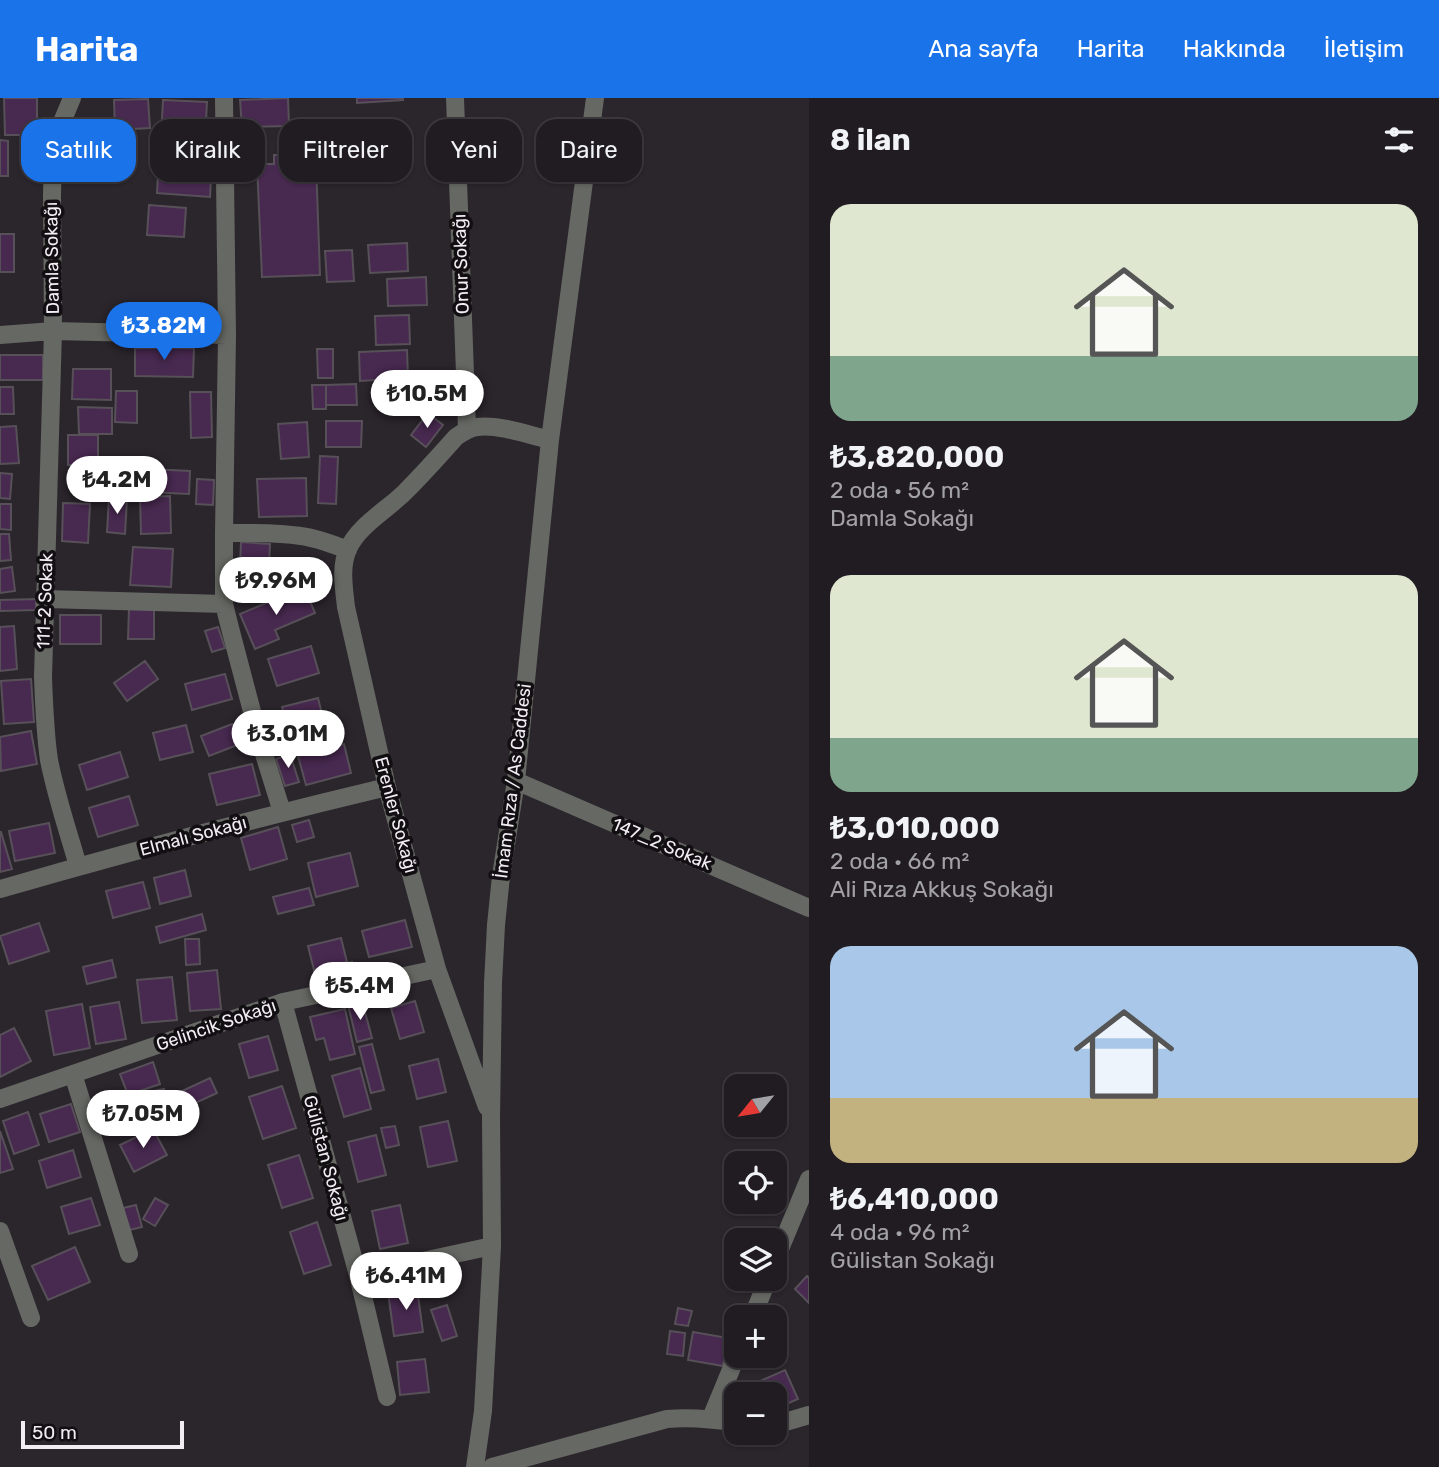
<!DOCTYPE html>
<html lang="tr">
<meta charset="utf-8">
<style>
:root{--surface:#201c21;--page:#28252a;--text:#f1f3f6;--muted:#a2a1a5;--line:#3d3a3f;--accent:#1a73e8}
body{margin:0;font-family:Rubik,sans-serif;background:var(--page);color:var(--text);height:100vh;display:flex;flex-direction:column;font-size:26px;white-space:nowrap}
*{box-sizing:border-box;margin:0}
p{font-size:23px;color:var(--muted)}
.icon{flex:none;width:38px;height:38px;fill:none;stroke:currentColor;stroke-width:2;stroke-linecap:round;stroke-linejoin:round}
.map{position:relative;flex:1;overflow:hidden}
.details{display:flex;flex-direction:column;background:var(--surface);width:630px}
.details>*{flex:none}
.guide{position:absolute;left:21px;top:21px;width:665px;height:63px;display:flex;gap:14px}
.needle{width:46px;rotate:240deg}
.controls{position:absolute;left:724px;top:976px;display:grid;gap:14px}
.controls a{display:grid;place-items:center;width:63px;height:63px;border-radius:14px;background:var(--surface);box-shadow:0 2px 5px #0004,0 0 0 2px var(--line);font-size:35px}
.scale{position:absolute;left:21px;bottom:18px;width:163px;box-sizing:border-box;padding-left:7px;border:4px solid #f1edf2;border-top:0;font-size:19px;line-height:24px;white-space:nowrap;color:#f1edf2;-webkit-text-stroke:5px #120f12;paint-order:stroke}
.price{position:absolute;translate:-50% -60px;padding:0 16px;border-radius:24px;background:#fff;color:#222;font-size:23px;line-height:46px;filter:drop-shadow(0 2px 4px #0008)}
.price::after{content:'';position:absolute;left:50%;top:42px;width:21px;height:16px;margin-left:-10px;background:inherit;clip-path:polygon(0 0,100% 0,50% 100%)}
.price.active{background:var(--accent);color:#fff}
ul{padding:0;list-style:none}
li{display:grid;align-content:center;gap:14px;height:371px;padding:0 21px}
li span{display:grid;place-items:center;height:217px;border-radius:21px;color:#555}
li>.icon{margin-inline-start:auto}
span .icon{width:126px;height:126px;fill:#fffc;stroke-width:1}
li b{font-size:30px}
h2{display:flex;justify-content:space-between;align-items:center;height:84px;padding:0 21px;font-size:30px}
.pill{padding:0 24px;border-radius:21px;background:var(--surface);box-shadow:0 2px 5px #0004,0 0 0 2px var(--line);font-size:24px;line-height:63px}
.pill.active{background:var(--accent);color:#fff}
header{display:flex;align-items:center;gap:42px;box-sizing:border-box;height:98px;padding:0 35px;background:var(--accent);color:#fff}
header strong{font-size:33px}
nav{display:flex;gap:38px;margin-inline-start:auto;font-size:24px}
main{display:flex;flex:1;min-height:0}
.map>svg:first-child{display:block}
.building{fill:#482950;stroke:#575059;stroke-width:2}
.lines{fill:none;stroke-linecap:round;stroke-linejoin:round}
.minor{stroke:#666863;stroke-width:18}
.labels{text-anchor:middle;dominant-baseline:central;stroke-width:7;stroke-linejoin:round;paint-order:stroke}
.street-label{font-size:18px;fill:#f1edf2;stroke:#120f12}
</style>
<header>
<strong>Harita</strong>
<nav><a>Ana sayfa</a><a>Harita</a><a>Hakkında</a><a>İletişim</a></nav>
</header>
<main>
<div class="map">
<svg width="809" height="1369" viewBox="0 0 809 1369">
<rect width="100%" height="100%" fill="#2b252c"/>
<path class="building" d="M4 0H37V37H5Z
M288 0 289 28 242 29 240 2Z
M357 0H403V2L357 5Z
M148 1 150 30 115 32 114 2Z
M163 2 207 4 205 42 161 39Z
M0 42 8 43V78H0Z
M300 56V65L316 64 320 177 262 179 257 66H274V57Z
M159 58 212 61 210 99 157 95Z
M149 107 186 110 184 139 147 137Z
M0 136H14V174H0Z
M407 145 408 173 370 175 368 147Z
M352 152 354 183 327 184 325 153Z
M426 179 427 207 388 208 387 181Z
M409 217 410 246 376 247 375 218Z
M135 250H194L193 279 135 278Z
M317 251H333V280H318Z
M407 252 408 280 360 283 359 254Z
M0 257H43V282H0Z
M73 271H111V302L72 301Z
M356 286 357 307H326V287Z
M312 287H326V311H313Z
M0 289H13L14 316H0Z
M116 293H137V325L115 324Z
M190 294H211L212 339 191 340Z
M78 309 112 310V336H79Z
M428 315 443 327 426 349 411 337Z
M326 323H362L361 349H326Z
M307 324 309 359 281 361 278 326Z
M16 328 19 365 0 366V329Z
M68 337H98V367H68Z
M320 358 338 359 336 406 318 405Z
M96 370 127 372 126 395 94 393Z
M149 371 190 373 189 396 148 394Z
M0 375 12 376 10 401 0 400Z
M306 380 307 418 259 419 257 381Z
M197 381 214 382 213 407 196 406Z
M170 398 171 435 141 436 140 399Z
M109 399 127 401 125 436 107 434Z
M63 405 90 406 88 445 62 443Z
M0 406H11V432L0 431Z
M0 436H9L11 462 0 463Z
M241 444 270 446 269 468 240 466Z
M133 449 173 451 171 489 130 487Z
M12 469 15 493 0 495V471Z
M304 489 315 515 275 532 279 541 255 551 240 516Z
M36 501V512L0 513V502Z
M129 510H154V541H128Z
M60 517H101V546H60Z
M14 528 17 571 0 573V529Z
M218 529 225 550 212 554 205 533Z
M311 548 319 575 277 588 268 561Z
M145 563 158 581 127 603 114 585Z
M225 576 232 601 192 612 185 586Z
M31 581 34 624 4 626 1 583Z
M318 600 325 628 289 637 282 609Z
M232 626 240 646 209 658 201 638Z
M186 627 193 654 160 662 153 635Z
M31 633 37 666 1 673 0 639Z
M344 646 351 675 306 687 298 658Z
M120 654 128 679 87 692 79 667Z
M290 656 299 684 285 688 276 661Z
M252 666 260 697 217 707 209 676Z
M129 698 138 727 98 739 89 710Z
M309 722 314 739 297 744 292 727Z
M49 725 55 755 15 763 9 733Z
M278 729 287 761 250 772 241 740Z
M0 734H1L12 771 0 774Z
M350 755 358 788 316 799 308 765Z
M185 772 191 798 160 806 154 780Z
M143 784 150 810 113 820 106 793Z
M309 790 314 807 278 816 273 799Z
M202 816 206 832 160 845 156 829Z
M405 822 412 849 369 859 362 833Z
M39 825 49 853 9 866 0 838Z
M341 840 347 864 314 872 308 848Z
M185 841H199L200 866 186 867Z
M112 862 116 879 87 886 83 869Z
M352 864 355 878 317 887 314 873Z
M217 872 221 911 190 913 187 875Z
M172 879 177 922 142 925 137 882Z
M362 903 372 940 357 944 348 907Z
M415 903 424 934 400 941 391 910Z
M119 904 126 941 96 946 90 909Z
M82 906 90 950 54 957 46 913Z
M345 911 355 956 330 962 324 940 316 942 310 919Z
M14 930 31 963 0 979V937Z
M268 938 278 972 249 980 239 946Z
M372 946 384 992 371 995 359 949Z
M438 961 446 994 417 1001 409 968Z
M153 964 160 986 128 997 120 976Z
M360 970 371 1011 344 1019 332 978Z
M210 980 217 995 189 1008 182 993Z
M282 988 296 1030 263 1041 249 999Z
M164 991 170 1017 151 1021 144 995Z
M71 1006 80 1034 49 1044 40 1016Z
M28 1014 39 1047 14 1056 3 1023Z
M448 1023 457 1063 428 1069 420 1029Z
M395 1028 399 1047 386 1050 381 1030Z
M153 1031 167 1057 134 1074 120 1047Z
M0 1033 13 1071 0 1075Z
M376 1037 386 1077 358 1084 348 1044Z
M73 1052 81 1079 47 1090 39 1063Z
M299 1057 313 1100 282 1110 268 1067Z
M91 1100 100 1127 69 1136 61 1109Z
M155 1100 168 1107 155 1128 143 1121Z
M136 1107 142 1129 129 1132 123 1110Z
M400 1107 408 1145 380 1151 372 1113Z
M317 1124 331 1167 304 1176 290 1134Z
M75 1149 90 1184 48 1202 32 1168Z
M807 1178 809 1180V1205L795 1191Z
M417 1190 423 1234 394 1238 388 1194Z
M447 1207 457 1238 442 1243 431 1212Z
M678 1210 692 1213 688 1228 675 1226Z
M670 1233 685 1235 683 1258 667 1256Z
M693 1234 728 1240 723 1268 688 1262Z
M425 1261 429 1294 400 1297 397 1264Z
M785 1272 798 1301 775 1311V1297H763L758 1284Z"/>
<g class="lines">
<path class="minor" d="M72 0 57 36 53 53 52 98 53 233 43 579C44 607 45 635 49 662 56 698 68 733 78 768
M224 0 227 237 224 435V506L230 530 259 640 282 714
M455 0 467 331
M0 237 53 233 227 237
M224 435C249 435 275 434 301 438 317 440 332 446 348 452
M46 501 224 506
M516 683 809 810
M0 791C128 754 257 720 387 689
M283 904 358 1177 387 1299
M73 976 129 1156
M0 1001 283 904 437 871
M487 1009 437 871 387 689 346 509C344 490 340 469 348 451 359 427 387 412 405 394 423 376 440 357 456 339 463 334 469 330 477 329 498 326 529 337 550 342
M0 1133 31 1220
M775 1163 809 1081
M358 1177 492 1148
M752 1220 768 1181
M711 1320 737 1257
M775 1327 809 1317
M475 1369 483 1313 492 1148 491 1020 493 885 496 827 501 778 516 683 550 342 595 0
M492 1369 667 1321C692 1319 713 1321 737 1325"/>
</g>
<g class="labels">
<g class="street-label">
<text transform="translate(52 160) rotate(-91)">Damla Sokağı</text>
<text transform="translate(461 166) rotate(-92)">Onur Sokağı</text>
<text transform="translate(45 503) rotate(-88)">111-2 Sokak</text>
<text transform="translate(513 683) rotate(-83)">İmam Rıza / As Caddesi</text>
<text transform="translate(396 717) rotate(75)">Erenler Sokağı</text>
<text transform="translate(193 738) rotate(-15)">Elmalı Sokağı</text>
<text transform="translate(662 746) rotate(23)">147_2 Sokak</text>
<text transform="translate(216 927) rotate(-19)">Gelincik Sokağı</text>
<text transform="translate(326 1060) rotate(75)">Gülistan Sokağı</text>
</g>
</g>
</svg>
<div class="controls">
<a><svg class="needle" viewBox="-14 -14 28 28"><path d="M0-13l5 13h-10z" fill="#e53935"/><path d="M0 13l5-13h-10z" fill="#a2a1a5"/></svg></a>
<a><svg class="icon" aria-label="locate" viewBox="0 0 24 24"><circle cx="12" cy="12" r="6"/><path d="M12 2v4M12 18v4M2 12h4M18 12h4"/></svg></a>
<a><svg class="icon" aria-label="layers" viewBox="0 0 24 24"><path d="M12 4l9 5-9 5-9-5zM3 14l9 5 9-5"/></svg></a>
<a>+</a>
<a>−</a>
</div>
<div class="scale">50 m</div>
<b class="price active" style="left:164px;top:264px">₺3.82M</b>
<b class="price" style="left:427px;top:332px">₺10.5M</b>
<b class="price" style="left:117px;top:418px">₺4.2M</b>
<b class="price" style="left:276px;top:519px">₺9.96M</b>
<b class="price" style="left:288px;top:672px">₺3.01M</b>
<b class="price" style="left:360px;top:924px">₺5.4M</b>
<b class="price" style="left:143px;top:1052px">₺7.05M</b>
<b class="price" style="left:406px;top:1214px">₺6.41M</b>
<div class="guide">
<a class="pill active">Satılık</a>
<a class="pill">Kiralık</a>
<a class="pill">Filtreler</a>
<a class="pill">Yeni</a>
<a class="pill">Daire</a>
</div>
</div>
<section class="details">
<h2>8 ilan<svg class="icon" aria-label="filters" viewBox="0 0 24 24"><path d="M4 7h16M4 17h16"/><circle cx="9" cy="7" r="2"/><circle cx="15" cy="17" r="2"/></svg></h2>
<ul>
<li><span style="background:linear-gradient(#dfe7d0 70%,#7fa58c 0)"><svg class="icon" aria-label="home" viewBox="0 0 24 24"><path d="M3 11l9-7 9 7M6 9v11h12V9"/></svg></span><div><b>₺3,820,000</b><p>2 oda · 56 m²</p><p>Damla Sokağı</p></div></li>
<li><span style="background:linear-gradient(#dfe7d0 75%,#7fa58c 0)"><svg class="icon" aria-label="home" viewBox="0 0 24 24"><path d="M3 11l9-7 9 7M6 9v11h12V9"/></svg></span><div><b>₺3,010,000</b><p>2 oda · 66 m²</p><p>Ali Rıza Akkuş Sokağı</p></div></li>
<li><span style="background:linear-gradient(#a9c7e8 70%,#c2b280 0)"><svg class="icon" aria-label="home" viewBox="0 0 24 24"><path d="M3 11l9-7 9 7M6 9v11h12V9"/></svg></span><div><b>₺6,410,000</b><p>4 oda · 96 m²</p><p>Gülistan Sokağı</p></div></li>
</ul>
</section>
</main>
